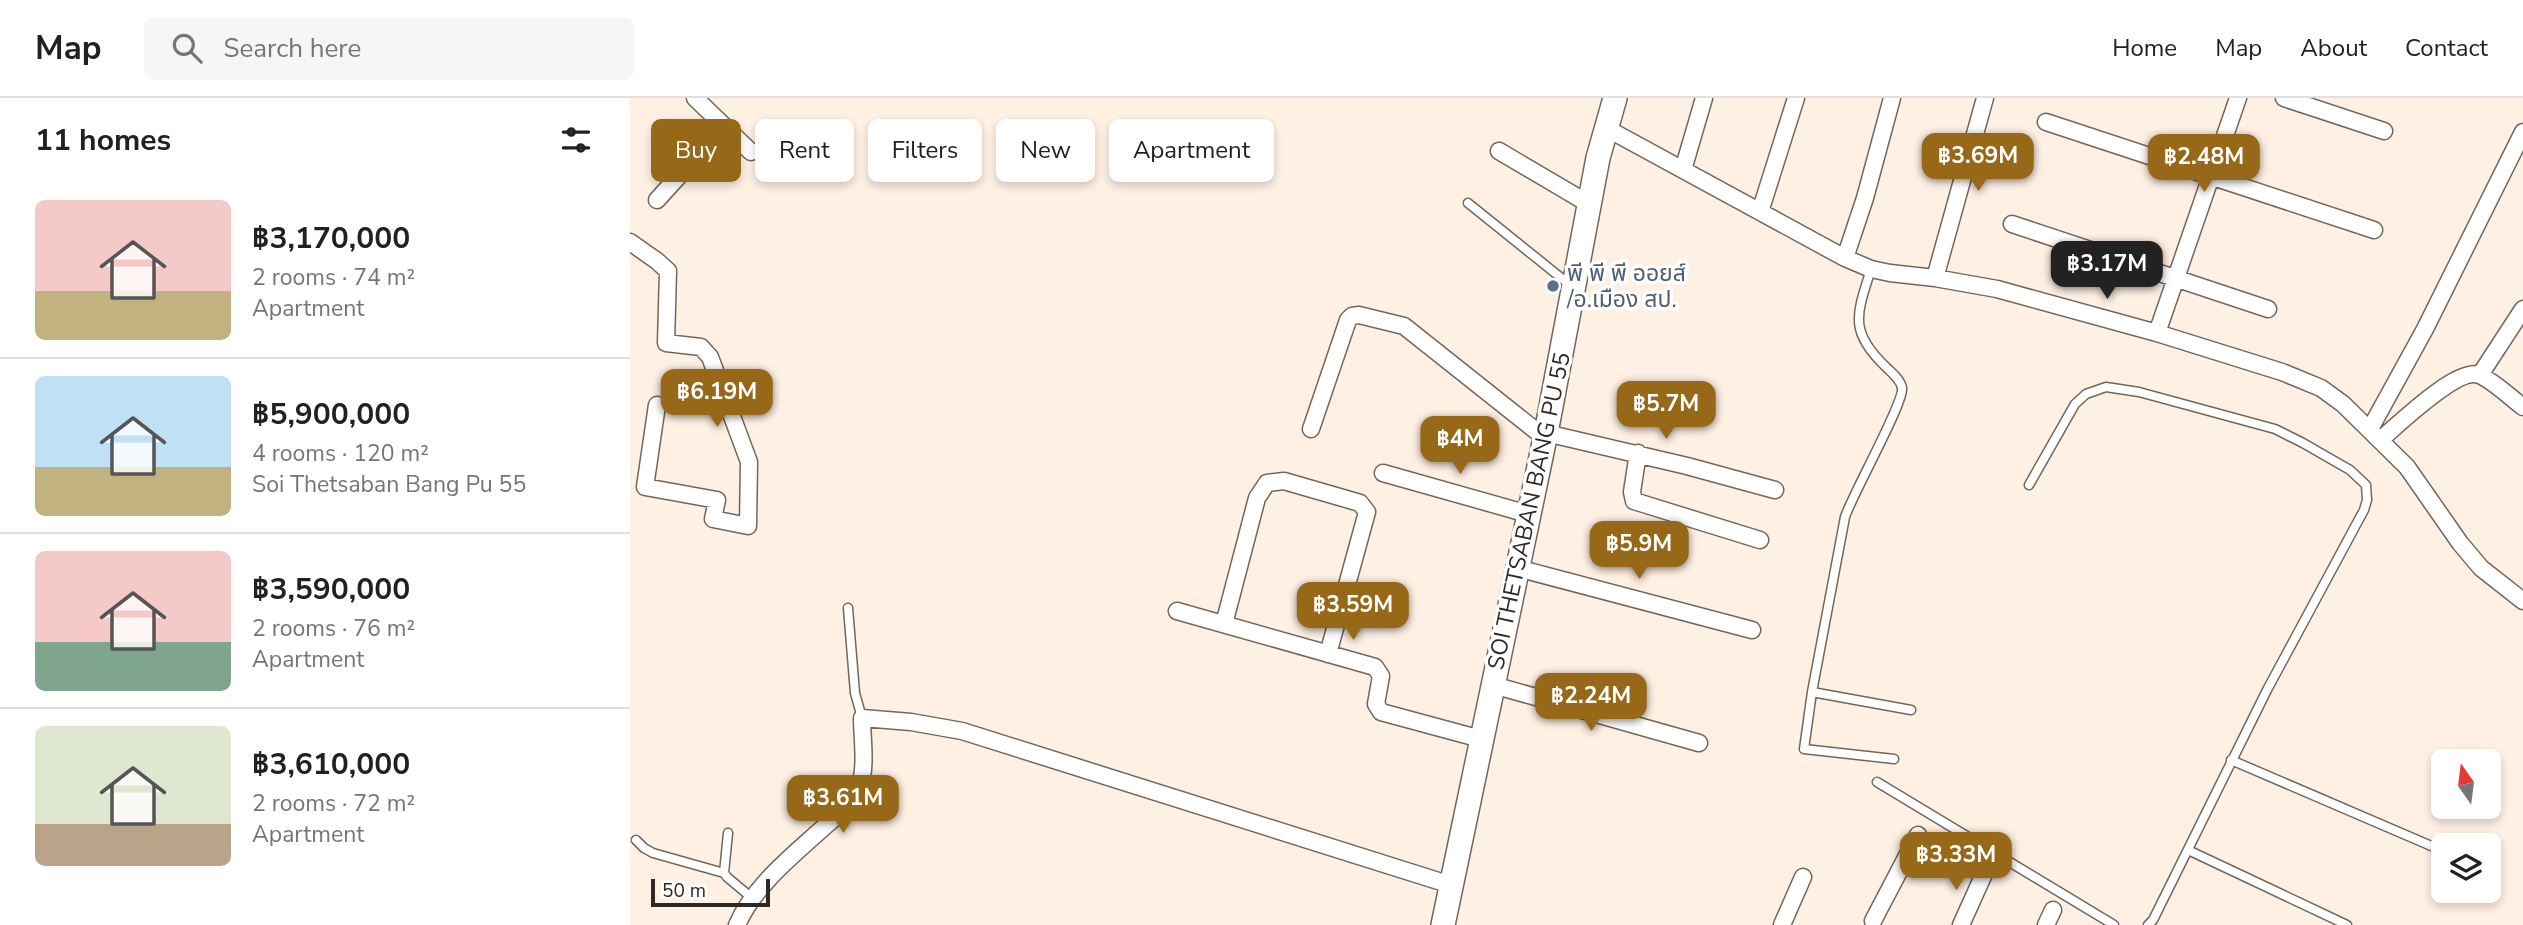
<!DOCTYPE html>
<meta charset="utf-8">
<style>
:root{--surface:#fff;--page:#f6f6f6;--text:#202124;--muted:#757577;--line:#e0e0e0;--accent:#966817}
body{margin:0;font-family:"Nunito Sans","Noto Sans Thai",sans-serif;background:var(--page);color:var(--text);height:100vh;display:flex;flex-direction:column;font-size:26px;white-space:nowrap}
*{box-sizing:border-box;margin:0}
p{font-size:23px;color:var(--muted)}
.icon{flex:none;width:38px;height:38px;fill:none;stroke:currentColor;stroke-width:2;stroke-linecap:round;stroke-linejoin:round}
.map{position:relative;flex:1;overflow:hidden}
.side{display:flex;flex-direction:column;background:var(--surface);width:630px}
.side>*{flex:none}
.guide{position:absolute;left:21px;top:21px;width:665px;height:63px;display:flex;gap:14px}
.needle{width:46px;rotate:346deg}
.tools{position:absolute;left:1801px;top:651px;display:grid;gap:14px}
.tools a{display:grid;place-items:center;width:70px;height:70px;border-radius:10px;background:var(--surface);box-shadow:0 4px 10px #0003;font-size:35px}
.scale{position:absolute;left:21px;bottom:18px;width:119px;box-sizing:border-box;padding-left:7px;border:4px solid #2e2924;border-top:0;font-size:19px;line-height:24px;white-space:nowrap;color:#2e2924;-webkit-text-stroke:5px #fff;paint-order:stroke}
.price{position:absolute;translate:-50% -60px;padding:0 16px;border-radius:14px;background:var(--accent);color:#fff;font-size:23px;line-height:46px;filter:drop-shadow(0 2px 4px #0008)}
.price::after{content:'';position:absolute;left:50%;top:42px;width:21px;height:16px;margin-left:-10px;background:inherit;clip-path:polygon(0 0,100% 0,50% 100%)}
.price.on{background:#222;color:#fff}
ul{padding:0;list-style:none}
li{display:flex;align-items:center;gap:21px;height:175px;padding:0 35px}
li+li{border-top:2px solid var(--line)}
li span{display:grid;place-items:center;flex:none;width:196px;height:140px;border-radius:10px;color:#555}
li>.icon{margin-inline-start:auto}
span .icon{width:84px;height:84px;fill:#fffc;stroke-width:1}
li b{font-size:30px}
h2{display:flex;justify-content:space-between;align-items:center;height:84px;padding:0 35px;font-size:30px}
.chip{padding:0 24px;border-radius:10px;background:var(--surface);box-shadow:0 4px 10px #0003;font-size:24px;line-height:63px}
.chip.on{background:var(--accent);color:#fff}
header{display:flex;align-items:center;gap:42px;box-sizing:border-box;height:98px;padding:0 35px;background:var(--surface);border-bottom:2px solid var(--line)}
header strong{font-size:33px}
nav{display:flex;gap:38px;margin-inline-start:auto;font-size:24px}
.search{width:490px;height:63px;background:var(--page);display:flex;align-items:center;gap:18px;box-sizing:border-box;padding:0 24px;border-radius:10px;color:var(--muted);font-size:26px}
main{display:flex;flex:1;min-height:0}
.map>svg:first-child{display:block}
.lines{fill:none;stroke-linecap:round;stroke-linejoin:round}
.lane-casing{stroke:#73665c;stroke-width:11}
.street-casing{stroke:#73665c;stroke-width:19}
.secondary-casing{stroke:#73665c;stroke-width:26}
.lane{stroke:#fff;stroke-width:8}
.street{stroke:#fff;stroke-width:16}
.secondary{stroke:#fff;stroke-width:23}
.service-dot{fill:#5c6f8a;stroke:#fff;stroke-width:2.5}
.labels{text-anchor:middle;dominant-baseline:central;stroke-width:7;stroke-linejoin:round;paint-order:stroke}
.service-label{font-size:23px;fill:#4e5e75;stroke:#fff;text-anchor:start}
.street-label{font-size:23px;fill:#2e2924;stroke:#fff}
</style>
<header>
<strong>Map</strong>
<div class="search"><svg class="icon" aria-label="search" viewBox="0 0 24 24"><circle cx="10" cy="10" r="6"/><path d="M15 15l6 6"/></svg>Search here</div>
<nav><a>Home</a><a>Map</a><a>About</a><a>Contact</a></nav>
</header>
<main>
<section class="side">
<h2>11 homes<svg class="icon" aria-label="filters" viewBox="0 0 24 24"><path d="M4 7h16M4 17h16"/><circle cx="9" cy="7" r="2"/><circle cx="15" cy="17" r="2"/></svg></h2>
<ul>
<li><span style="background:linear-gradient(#f6c9c9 65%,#c2b280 0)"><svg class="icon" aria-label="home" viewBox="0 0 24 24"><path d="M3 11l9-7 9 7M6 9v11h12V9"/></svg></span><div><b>฿3,170,000</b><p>2 rooms · 74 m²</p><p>Apartment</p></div></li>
<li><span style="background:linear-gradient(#bfe0f5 65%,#c2b280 0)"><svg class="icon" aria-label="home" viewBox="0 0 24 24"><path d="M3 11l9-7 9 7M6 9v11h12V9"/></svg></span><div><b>฿5,900,000</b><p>4 rooms · 120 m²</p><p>Soi Thetsaban Bang Pu 55</p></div></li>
<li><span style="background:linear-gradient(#f6c9c9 65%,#7fa58c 0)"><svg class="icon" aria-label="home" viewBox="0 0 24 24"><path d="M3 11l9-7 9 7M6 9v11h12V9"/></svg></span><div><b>฿3,590,000</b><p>2 rooms · 76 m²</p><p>Apartment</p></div></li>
<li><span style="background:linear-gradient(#dfe7d0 70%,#b9a48a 0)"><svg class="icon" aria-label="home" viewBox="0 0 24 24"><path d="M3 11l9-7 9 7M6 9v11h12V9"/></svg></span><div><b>฿3,610,000</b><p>2 rooms · 72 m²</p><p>Apartment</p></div></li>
</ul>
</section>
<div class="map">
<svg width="1893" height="827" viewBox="0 0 1893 827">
<rect width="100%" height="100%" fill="#fff0e4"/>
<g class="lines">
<defs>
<path id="lane" d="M838 105 940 187
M1241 171C1227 216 1218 233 1256 269 1262 275 1271 282 1272 290 1274 305 1223 395 1215 419L1182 594 1174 651 1264 661
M1399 387 1445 306 1456 296 1476 289 1509 294 1645 331 1673 345 1720 372 1736 387 1737 402 1734 412 1637 592 1523 822 1518 827
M218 510 225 595 232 620
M1182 594 1281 612
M1601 662 1813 753
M1247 684 1484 827
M98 735 94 775 97 779 122 800
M6 742 14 750 23 755 94 775
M1558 752 1717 827"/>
<path id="street" d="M65 0 121 54
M1654 0 1754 33
M1416 24 1744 132
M976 30 1215 160 1241 171 1260 175 1305 180 1367 191 1527 235 1652 274 1691 290 1713 306 1777 369 1830 445 1851 470 1893 503
M869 53 959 106
M1053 72 1074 0
M27 102 94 28
M1130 114 1166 0
M1382 126 1638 211
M0 144 27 163 38 173 36 245 71 249 80 259 119 364 118 428 83 421 87 402 15 389 27 307
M1215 160 1235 100 1262 0
M1305 180 1355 0
M1527 235 1608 0
M1850 277 1893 211
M681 331 718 222 722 218 729 217 774 228 915 340
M1740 331 1795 231 1893 34
M916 335 1057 368 1145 392
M1750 342C1768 327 1827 269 1849 277 1861 281 1881 300 1893 309
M1008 355 1002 394 1004 403 1130 442
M753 375 898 416
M887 470 1122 532
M547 513 745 569 751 578 746 606 751 614 851 641
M594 526 627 400 637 385 654 383 730 405 737 414 698 556
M863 587 1069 645
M1243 823 1288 737
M107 827C124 788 162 758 193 730 206 718 223 707 229 690 237 669 232 641 232 620L281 624 332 633 821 787
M1152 827 1173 779
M1331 827 1354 776
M1416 827 1423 812"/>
<path id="secondary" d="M813 827 916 335 968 60 985 0"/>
</defs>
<use href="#lane" class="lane-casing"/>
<use href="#street" class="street-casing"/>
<use href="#secondary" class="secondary-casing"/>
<use href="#lane" class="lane"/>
<use href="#street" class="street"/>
<use href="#secondary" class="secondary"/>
</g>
<circle class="service-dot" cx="923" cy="188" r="7"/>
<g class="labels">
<g class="service-label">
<text x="937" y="175">พี พี พี ออยส์<tspan x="937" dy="26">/อ.เมือง สป.</tspan></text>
</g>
<g class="street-label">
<text transform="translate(899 413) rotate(-78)">SOI THETSABAN BANG PU 55</text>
</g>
</g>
</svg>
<div class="tools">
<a><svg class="needle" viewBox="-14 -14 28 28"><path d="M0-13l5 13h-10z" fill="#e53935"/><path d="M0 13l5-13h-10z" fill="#757577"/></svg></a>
<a><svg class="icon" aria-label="layers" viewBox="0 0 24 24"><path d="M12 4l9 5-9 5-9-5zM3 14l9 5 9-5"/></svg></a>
</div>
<div class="scale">50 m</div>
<b class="price" style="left:1348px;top:95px">฿3.69M</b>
<b class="price" style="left:1574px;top:96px">฿2.48M</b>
<b class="price on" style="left:1477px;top:203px">฿3.17M</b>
<b class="price" style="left:87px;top:331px">฿6.19M</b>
<b class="price" style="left:1036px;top:343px">฿5.7M</b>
<b class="price" style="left:830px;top:378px">฿4M</b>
<b class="price" style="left:1009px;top:483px">฿5.9M</b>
<b class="price" style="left:723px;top:544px">฿3.59M</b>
<b class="price" style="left:961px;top:635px">฿2.24M</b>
<b class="price" style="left:213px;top:737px">฿3.61M</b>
<b class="price" style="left:1326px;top:794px">฿3.33M</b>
<div class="guide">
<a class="chip on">Buy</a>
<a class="chip">Rent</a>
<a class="chip">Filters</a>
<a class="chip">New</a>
<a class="chip">Apartment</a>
</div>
</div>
</main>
